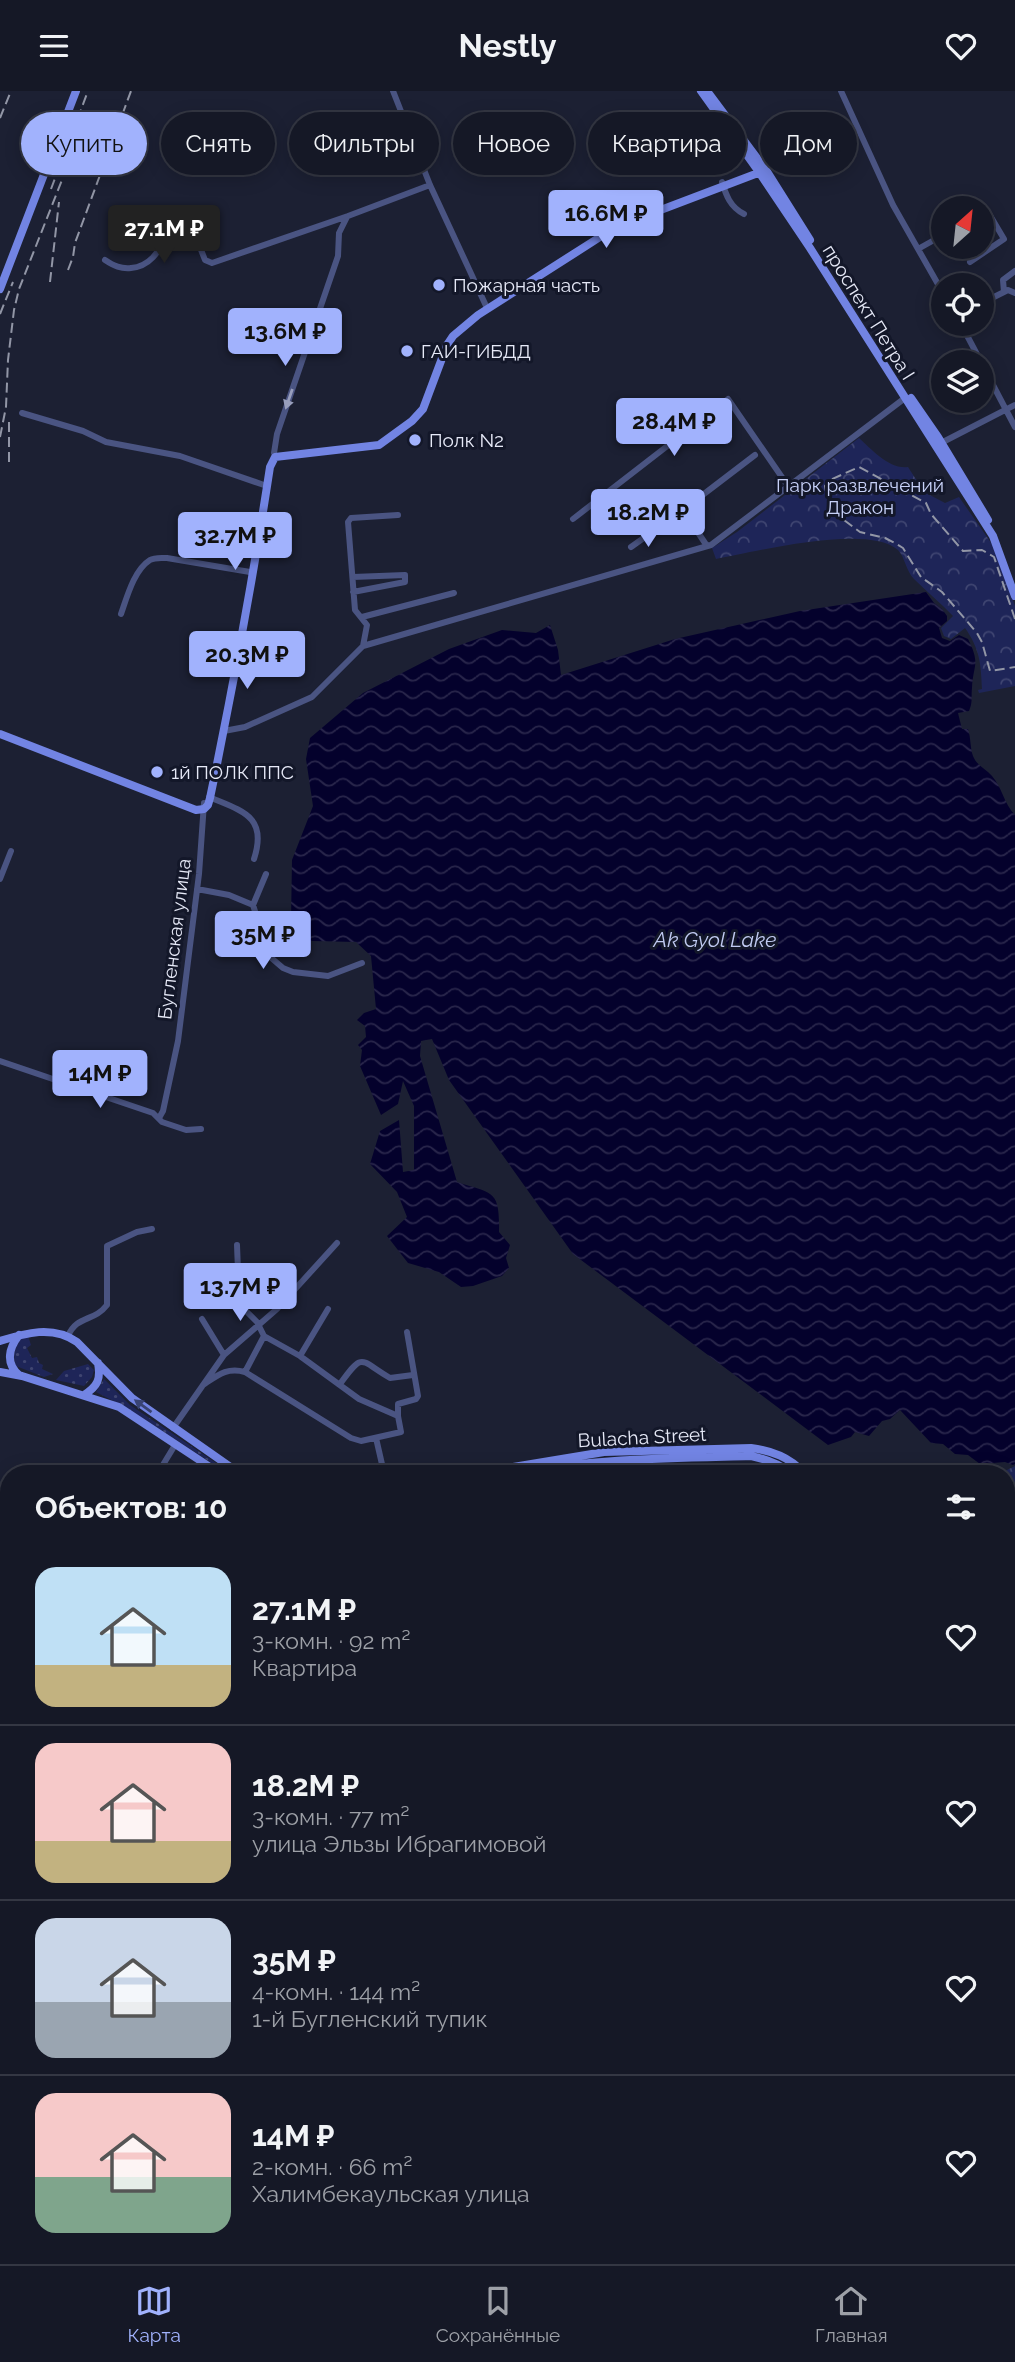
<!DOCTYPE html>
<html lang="ru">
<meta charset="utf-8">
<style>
:root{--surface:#151826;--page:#1e212e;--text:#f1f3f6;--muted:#9da0a7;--line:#343743;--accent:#a1b2fd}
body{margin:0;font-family:Raleway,sans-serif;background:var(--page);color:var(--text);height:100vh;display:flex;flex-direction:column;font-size:26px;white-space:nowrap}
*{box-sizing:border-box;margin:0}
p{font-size:23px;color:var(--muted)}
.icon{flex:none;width:38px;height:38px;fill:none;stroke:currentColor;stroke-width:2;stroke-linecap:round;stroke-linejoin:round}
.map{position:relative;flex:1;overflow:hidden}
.sheet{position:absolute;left:0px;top:1374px;width:1015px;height:800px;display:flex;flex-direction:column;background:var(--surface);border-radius:28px 28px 0 0;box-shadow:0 4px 18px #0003,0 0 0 2px var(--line)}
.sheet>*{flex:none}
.banner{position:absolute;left:21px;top:21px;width:973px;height:63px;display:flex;gap:14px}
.needle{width:46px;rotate:27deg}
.fabs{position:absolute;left:931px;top:105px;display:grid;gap:14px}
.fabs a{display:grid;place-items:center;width:63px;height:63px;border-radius:50%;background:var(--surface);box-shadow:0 4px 18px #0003,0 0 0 2px var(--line);font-size:35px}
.price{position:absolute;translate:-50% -60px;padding:0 16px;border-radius:7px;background:var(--accent);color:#111;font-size:23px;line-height:46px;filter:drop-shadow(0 2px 4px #0008)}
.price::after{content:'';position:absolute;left:50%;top:42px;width:21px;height:16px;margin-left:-10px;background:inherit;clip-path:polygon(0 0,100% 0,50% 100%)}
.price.active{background:#222;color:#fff}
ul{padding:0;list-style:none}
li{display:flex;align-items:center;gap:21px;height:175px;padding:0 35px}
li+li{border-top:2px solid var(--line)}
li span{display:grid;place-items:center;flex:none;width:196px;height:140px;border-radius:21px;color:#555}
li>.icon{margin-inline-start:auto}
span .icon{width:84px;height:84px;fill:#fffc;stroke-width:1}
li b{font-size:30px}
h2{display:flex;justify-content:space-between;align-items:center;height:84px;padding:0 35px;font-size:30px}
.chip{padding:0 24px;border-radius:32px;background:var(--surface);box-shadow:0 4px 18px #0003,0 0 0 2px var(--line);font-size:24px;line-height:63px}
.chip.active{background:var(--accent);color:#111}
header{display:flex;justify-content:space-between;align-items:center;height:91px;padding:0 35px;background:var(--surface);font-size:32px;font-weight:700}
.menu{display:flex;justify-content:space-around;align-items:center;height:98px;border-top:2px solid var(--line);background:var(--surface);font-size:19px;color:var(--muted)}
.menu a{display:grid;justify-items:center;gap:4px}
.menu .active{color:var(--accent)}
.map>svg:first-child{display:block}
.grass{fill:url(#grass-dots)}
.park{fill:url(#park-crowns)}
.water{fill:url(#water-waves)}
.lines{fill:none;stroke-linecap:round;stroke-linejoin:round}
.minor{stroke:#4a5482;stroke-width:6}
.major{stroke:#7284e3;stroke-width:8}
.rail{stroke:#9296a6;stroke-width:2;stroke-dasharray:10 5;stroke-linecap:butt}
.oneway{fill:#989ebc}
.oneway2{fill:#394373}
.poi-dot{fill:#a1b2fd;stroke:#131729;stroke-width:2.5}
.labels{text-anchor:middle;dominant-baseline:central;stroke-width:6;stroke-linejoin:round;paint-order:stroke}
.poi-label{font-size:19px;fill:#e6e9f7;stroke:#131729;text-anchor:start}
.street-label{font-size:19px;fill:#e6e9f7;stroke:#131729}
.park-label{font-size:19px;fill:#c7d1f8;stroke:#131729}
.water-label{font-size:21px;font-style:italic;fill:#c0caf1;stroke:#131729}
</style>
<header><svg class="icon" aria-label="menu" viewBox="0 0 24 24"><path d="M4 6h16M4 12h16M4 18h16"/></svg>Nestly<svg class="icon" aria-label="heart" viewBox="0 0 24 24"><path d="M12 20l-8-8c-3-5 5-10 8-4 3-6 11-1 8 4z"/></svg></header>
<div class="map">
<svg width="1015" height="2173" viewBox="0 0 1015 2173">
<defs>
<pattern id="grass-dots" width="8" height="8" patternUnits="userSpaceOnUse" patternTransform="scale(1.75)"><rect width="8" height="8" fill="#1e2558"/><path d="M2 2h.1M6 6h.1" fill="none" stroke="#3f4571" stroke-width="1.8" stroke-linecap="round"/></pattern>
<pattern id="park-crowns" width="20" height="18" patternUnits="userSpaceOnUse" patternTransform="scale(1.75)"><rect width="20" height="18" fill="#1e2558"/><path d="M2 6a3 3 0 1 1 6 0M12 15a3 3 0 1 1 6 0" fill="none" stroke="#3f4571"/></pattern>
<pattern id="water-waves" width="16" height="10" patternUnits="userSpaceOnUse" patternTransform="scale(1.75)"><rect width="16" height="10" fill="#04012c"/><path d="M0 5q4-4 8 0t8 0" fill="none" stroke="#29264b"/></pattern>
</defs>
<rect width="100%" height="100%" fill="#1c2033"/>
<path class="grass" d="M28 1245 31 1254 27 1257 32 1267 37 1266 39 1272 43 1274 42 1278 53 1283 44 1286 16 1275C12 1265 15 1257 21 1248Z
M88 1273 94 1279 92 1286 84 1295 56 1289 64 1280Z
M104 1288 130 1314 231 1382H227L129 1318 96 1301Z"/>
<path class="park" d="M859 347C871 358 890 379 908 376L924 401 945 412 959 406 994 456 1015 515V595L979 602 978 599 982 598C981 573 980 558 965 537L951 548 944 545 941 537 953 525C941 512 926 500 914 488 906 480 905 466 898 459 868 432 754 461 716 468L712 457 737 441Z
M1015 1375V1496H1006V1382H1001Z"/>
<path class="water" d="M926 501 934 512 942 518 947 525V530L939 537 942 547 950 550 959 544 968 548C981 574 973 573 972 597 971 606 973 611 969 620L958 622 962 638H968C971 647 970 657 973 665 977 675 986 678 992 685 1002 696 1004 713 1015 724V1373L1013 1374 1005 1371 980 1373 968 1364 955 1363 943 1353 931 1352 900 1319 890 1328 882 1330 869 1345 855 1341 851 1346 828 1354 573 1163 449 989 432 948 421 950 420 965 457 1091C493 1103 500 1098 499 1141L510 1154 506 1167 509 1177 502 1185 473 1195 461 1196 439 1181 408 1172 387 1145 407 1126 397 1101 370 1073 380 1040 399 1029 403 1081 414 1079V1015L403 990 398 1013 381 1024 360 975 362 959 358 954 366 946 365 935 357 929 364 922 376 918 371 865 356 851 312 850 298 842 291 829 292 769 313 715 306 668 310 647 363 602 449 558 502 539 536 542 550 534 558 559 561 584 675 548 800 520Z"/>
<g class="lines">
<path class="minor" d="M393 0 430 94 487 217
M841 0 893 114 943 202
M722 91C726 104 730 116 744 123
M918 158 943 144
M105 169C114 175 121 178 131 177 157 175 163 148 176 131L189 128 205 169 212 172 348 125 430 94
M970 171 1004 148 988 121 982 122
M1004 201 1008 199 1015 202
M982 212 1004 201 1003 189 1015 180
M961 233 981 271
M982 273 1015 336
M22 322 83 340 106 351 180 365 264 394
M939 353 1015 314
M274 362 277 343 338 165 339 142 347 126
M683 419 755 364
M573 428 728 308 788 395
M631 456 683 419 707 455
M353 486 405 484V491L353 501
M121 523C127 506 134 479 150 469 155 466 162 467 167 467L250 481
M362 526 454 502
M363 555 711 454 905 307
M224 640 245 636 312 606 363 555 367 534 355 519 348 431 351 427 398 424
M209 706C242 720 268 725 254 768
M0 788 11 760
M197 798 229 804 253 814 269 865 283 877 293 881 328 885 362 872
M253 814 266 783
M0 970 153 1022 162 1031 186 1039 201 1038
M159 1027 163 1020 178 950 199 783 204 712
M237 1154 238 1180 233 1193 234 1203 242 1216 257 1231 264 1245
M265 1179 291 1201
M202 1228 224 1264
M68 1245C77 1224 94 1231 107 1214V1155L137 1141 152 1138
M300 1265 328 1218
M245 1281 264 1245
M340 1293C364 1260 359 1269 390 1287L413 1284
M203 1294C218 1284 227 1276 245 1281L351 1347 361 1350 401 1341 398 1325 359 1308 300 1265 264 1245
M398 1325V1313L416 1308 418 1305 407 1241
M173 1337 224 1264 277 1218 337 1152
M376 1347 384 1382
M158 1382 175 1354
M0 1599 9 1605
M0 1672 9 1680
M1006 1760 1015 1757
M0 1799 9 1791
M0 1856 9 1848
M0 1895 9 1905
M0 2018 9 2016
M0 2076 9 2083
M0 2112 9 2123
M48 2165 51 2168
M71 2165 74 2173
M338 2165 341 2173
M454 2165 456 2173
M635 2165 638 2173
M688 2165 690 2173
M771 2165 773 2173
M822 2165 825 2173
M874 2165 875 2173
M953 2165 955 2173
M220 2173 235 2165
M299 2173 310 2165
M438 2173 445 2171
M547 2173 584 2167"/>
<path class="major" d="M701 0 759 81 810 157 993 445 1015 505
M707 0 766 79 810 149
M0 198 76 0
M911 307 938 346 988 429
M0 643 196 719 204 718 208 714 210 707C233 597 253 487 270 376L275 366 379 354 412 330 423 318 447 254 453 245 478 224 600 146 658 120 766 79
M0 1250C25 1242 53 1234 77 1251L132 1307 239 1382
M0 1281 22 1285 119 1316 219 1382
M19 1284C5 1272 9 1257 19 1244
M84 1304C98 1295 101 1288 98 1272
M477 1382 604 1361 751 1357C773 1360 789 1366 804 1382
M519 1382C596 1367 673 1367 751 1365 766 1368 779 1373 791 1382
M1006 1508H1015
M1006 1516H1015
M922 2165 924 2173
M930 2165 932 2173"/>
<path class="rail" d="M0 27 11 0
M51 98 88 0
M68 179 73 166 75 152 131 0
M50 191 59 111
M0 223 13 191
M9 331V373
M0 346 6 316 8 269 14 219 19 198 62 89
M1015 528 994 466 982 459 963 460 931 423 926 412 859 376 830 389 825 395 826 401 838 423 844 429 860 441 885 447 895 452 903 457 921 486 942 501 977 542 982 551 990 580 1015 576"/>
</g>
<defs><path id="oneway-solid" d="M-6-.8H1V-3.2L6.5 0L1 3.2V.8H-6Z" transform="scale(1.75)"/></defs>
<use class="oneway" href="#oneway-solid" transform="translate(289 308) rotate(109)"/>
<use class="oneway2" href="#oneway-solid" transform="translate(143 1315) rotate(-144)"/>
<g class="poi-dot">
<circle cx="439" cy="194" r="7"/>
<circle cx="407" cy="260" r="7"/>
<circle cx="415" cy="349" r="7"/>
<circle cx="157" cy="681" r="7"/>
</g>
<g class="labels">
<g class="poi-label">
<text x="453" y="194">Пожарная часть</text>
<text x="421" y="260">ГАИ-ГИБДД</text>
<text x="429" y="349">Полк N2</text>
<text x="171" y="681">1й ПОЛК ППС</text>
</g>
<g class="street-label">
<text transform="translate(869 221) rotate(58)">проспект Петра I</text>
<text transform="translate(174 848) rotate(-83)">Бугленская улица</text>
<text transform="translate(642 1346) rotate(-3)">Bulacha Street</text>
</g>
<g class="park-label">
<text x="860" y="394">Парк развлечений<tspan x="860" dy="22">Дракон</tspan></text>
</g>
<g class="water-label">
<text x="715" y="848">Ak Gyol Lake</text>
</g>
</g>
</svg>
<div class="fabs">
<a><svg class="needle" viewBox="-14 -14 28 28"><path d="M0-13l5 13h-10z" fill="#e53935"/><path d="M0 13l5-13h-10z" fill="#9da0a7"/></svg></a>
<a><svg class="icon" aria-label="locate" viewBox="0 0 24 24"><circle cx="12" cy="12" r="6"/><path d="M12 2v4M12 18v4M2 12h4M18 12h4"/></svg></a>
<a><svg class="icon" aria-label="layers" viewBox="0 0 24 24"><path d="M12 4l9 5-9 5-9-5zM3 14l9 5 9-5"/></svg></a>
</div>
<b class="price" style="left:606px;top:159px">16.6M ₽</b>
<b class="price active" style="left:164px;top:174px">27.1M ₽</b>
<b class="price" style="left:285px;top:277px">13.6M ₽</b>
<b class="price" style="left:674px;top:367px">28.4M ₽</b>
<b class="price" style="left:648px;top:458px">18.2M ₽</b>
<b class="price" style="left:235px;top:481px">32.7M ₽</b>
<b class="price" style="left:247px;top:600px">20.3M ₽</b>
<b class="price" style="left:263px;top:880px">35M ₽</b>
<b class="price" style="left:100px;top:1019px">14M ₽</b>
<b class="price" style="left:240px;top:1232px">13.7M ₽</b>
<div class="banner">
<a class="chip active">Купить</a>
<a class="chip">Снять</a>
<a class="chip">Фильтры</a>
<a class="chip">Новое</a>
<a class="chip">Квартира</a>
<a class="chip">Дом</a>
</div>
<section class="sheet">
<h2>Объектов: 10<svg class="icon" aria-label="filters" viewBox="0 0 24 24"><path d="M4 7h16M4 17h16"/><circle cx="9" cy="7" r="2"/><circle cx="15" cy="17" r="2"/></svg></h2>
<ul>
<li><span style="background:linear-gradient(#bfe0f5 70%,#c2b280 0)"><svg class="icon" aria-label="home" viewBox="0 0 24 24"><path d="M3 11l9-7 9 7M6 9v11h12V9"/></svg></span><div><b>27.1M ₽</b><p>3-комн. · 92 m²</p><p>Квартира</p></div><svg class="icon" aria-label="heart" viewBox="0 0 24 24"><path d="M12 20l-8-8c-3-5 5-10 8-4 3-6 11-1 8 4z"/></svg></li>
<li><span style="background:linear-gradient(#f6c9c9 70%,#c2b280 0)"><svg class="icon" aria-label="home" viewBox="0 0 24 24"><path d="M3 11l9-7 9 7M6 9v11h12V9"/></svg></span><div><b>18.2M ₽</b><p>3-комн. · 77 m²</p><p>улица Эльзы Ибрагимовой</p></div><svg class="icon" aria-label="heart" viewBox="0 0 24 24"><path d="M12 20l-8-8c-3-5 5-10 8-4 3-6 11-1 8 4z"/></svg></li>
<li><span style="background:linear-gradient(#c9d6e8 60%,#9aa5b1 0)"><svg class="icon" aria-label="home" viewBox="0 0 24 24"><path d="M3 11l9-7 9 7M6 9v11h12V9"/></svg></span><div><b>35M ₽</b><p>4-комн. · 144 m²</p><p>1-й Бугленский тупик</p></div><svg class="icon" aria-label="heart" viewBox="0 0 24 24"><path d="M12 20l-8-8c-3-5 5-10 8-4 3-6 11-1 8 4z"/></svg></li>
<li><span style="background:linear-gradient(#f6c9c9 60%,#7fa58c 0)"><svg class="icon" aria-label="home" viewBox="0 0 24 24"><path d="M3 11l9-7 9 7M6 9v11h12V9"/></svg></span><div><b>14M ₽</b><p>2-комн. · 66 m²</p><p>Халимбекаульская улица</p></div><svg class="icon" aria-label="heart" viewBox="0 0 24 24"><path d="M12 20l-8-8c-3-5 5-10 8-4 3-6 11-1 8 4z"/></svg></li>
</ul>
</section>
</div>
<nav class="menu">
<a class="active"><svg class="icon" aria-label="map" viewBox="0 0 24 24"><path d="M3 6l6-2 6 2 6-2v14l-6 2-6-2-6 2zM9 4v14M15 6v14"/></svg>Карта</a>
<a><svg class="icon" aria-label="saved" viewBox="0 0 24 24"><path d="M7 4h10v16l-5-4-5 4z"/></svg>Сохранённые</a>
<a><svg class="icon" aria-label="home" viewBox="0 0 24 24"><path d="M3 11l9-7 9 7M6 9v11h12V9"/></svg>Главная</a>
</nav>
